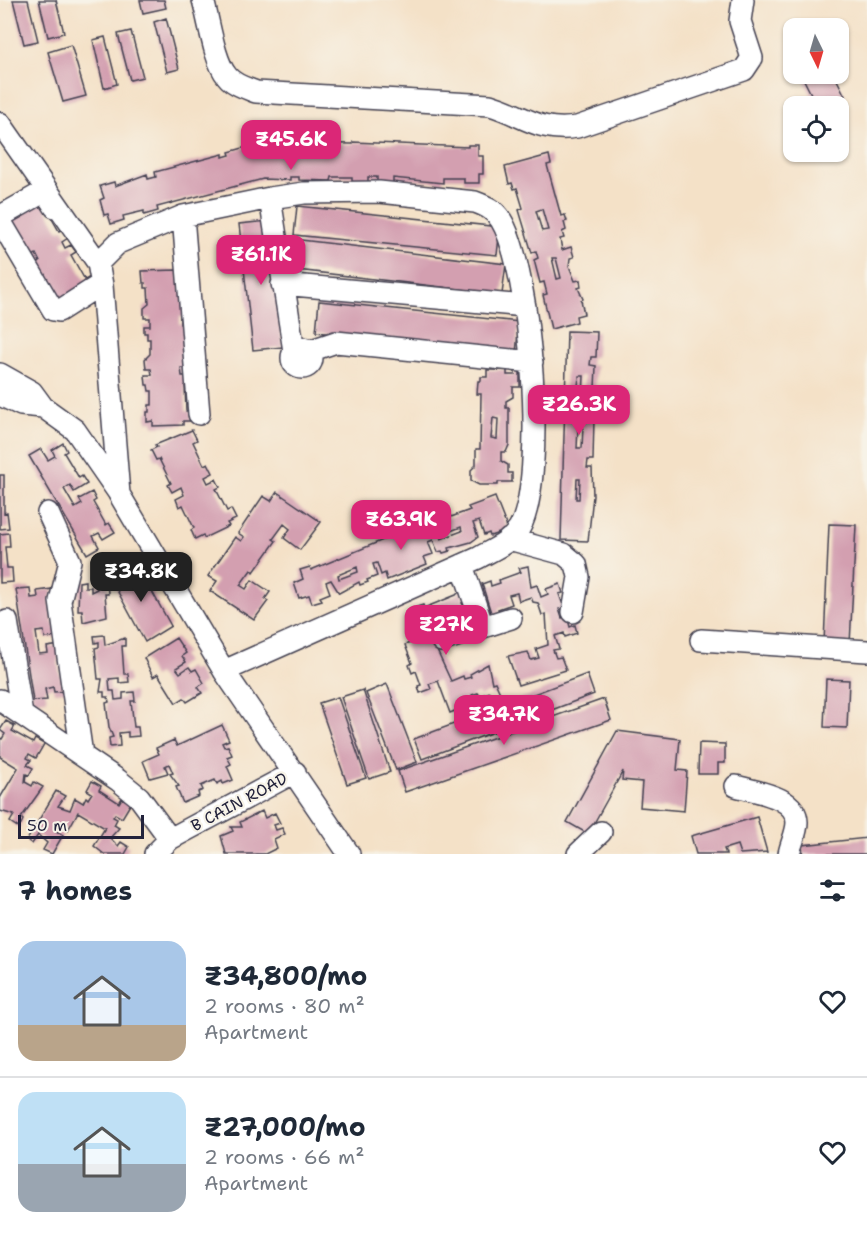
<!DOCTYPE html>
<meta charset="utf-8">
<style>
:root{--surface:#fff;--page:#f6f6f7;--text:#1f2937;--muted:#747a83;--line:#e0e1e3;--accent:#db2777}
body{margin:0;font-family:"Shantell Sans",sans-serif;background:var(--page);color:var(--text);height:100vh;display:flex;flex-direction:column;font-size:22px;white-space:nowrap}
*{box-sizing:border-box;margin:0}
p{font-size:20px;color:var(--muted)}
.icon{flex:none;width:33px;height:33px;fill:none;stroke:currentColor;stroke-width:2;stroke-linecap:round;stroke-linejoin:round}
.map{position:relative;height:854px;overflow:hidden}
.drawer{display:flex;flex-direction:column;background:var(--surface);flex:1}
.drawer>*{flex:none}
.needle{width:39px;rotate:175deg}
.tools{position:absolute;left:783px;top:18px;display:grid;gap:12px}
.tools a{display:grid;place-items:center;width:66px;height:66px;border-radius:12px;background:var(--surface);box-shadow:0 2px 4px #0004;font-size:30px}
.scale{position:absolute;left:18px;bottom:15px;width:126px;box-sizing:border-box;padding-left:6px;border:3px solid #22223b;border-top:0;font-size:16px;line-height:21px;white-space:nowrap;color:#22223b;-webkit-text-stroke:4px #f7f3e8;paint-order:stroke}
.price{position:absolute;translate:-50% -51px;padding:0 14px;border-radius:12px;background:var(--accent);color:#fff;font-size:20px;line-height:39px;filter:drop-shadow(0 2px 3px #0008)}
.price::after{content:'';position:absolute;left:50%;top:36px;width:18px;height:14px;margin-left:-9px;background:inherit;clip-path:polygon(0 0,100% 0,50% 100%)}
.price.on{background:#222;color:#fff}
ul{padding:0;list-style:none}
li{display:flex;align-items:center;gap:18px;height:150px;padding:0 18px}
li+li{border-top:2px solid var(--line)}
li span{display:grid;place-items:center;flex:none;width:168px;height:120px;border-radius:18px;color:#555}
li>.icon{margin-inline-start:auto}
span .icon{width:72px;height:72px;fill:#fffc;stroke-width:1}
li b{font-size:26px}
h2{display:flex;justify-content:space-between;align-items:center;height:72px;padding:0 18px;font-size:26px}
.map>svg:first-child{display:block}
.building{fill:#d39fb0;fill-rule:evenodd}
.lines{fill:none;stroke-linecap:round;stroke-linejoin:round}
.minor-casing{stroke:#423f50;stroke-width:24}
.minor{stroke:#fff;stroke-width:21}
.labels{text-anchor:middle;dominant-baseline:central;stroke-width:4.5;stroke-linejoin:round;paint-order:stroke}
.street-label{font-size:16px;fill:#22223b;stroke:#f7f3e8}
</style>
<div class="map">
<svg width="867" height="854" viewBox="0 0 867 854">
<rect width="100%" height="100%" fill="#f7f3e8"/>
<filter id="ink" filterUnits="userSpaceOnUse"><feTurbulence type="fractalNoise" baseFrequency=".0167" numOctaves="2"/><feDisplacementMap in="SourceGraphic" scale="12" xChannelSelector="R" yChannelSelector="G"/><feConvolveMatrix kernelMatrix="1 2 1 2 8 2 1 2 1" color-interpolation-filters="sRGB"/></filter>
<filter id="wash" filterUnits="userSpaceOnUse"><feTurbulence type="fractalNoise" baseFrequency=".008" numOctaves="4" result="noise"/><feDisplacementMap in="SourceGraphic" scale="24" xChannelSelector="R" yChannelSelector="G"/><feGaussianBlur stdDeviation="1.35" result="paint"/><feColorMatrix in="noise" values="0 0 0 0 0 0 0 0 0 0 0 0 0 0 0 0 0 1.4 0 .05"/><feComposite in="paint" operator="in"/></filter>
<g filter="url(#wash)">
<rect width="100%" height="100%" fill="#f4e1c7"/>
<g id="blocks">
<path class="building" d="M13 0H28L38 41 24 44Z
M39 0H56L64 33 48 37Z
M140 0H164L166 8 143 13Z
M166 18 179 69 167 72 154 22Z
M131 31 143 77 130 80 118 34Z
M105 37 117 84 104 88 93 40Z
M71 45 86 96 63 102 48 52Z
M801 74H834L845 96 825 106H817Z
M264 140H289V143L353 144V142L468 147V145H478V156H483V174H479V183H464V178H443V183L393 178V183L377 182V177H368V182H352V177H332L331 181 299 180V177H290V180L263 179 157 207 158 211 144 215V211L123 216 124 220 111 224 108 214 104 215 100 200 104 198 100 186 114 182 115 186 147 174 148 179 156 177 155 172 223 154V157L230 155 229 152 264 142Z
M549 155 551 164 547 165 561 216 565 215 567 221 564 222 566 230 562 232 564 238 560 239 562 250 571 247 574 257 570 258 569 266 575 281 580 280 581 287 578 288 583 299 581 300 584 314 576 316 577 322 551 329 543 295 547 294 544 282 540 283 534 260 538 258 536 251 532 253 519 210 523 208 517 188 514 189 512 183 509 184 505 167ZM542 209 548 230 542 231 536 211ZM552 258H556L561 278 557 279Z
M45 199 47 210 59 231 63 229 68 238 62 242 65 248 71 245 76 252 71 255 85 280 90 277 93 282 54 305 31 267 40 262 36 254 27 260 5 222Z
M297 206 500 227 497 255 294 235Z
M268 221 283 347 253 350 239 224Z
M301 240 506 264 502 294 297 270Z
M178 270 188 317H180V324L188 323 189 368H181L182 376H189L190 386H185L186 411H191V421H183V425L153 426V421L147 422V412H149V405H152V391H149L148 385H146L145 375H152L151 369H146L145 359 150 354V339H147V333H144V326H150V318H144V308L149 304 148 288H145V283H143L142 271Z
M319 301 519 322 516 353 316 332Z
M567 331 597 332 596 357H591L590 365 596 366 594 410H590V417H594L593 460H588L587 468H592L593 496 588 541 561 540ZM579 376H584L583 397H577ZM578 427H583L582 448H577ZM577 479H580L579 499H576Z
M487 370H507V375H515V371H520V387H513V397L506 401V408H509V445L506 452H501V461L508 465V473H512V482H498V485H479L471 481V470L476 465V449H480L481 394H477L478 381H481V377H487ZM493 418 498 419 497 439 491 438Z
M192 430 197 440 193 442 204 465 208 463 213 473 205 477 208 483 216 479 220 487 216 489 227 511 231 509 236 519 227 523 229 526 204 538 203 535 195 539 191 530 194 528 183 505 179 507 176 499 184 495 181 487 172 492 168 485 171 483 159 459 156 460 151 450 157 447 155 445Z
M63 443 67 451 64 453 79 478 82 476 87 484 74 492 70 485 64 489 75 508 82 504 79 499 92 492 96 500 93 502 106 525 109 523 115 532 103 539 99 533 93 536 99 547 87 554 29 456 41 449 48 460 55 456 52 450Z
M0 475H4V513L7 512 9 528 0 529Z
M277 492 321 522 300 550 284 538 290 529 284 524 273 539 276 541 254 572 251 570 240 585 246 589 252 580 270 592 265 599 268 601 254 620 210 591 217 581 208 576 235 537 241 541 244 537 238 533 263 496 271 501Z
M495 497 508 530 490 536 489 533 484 535 479 521 473 523 478 537 471 542 449 548 450 551 443 553 442 551 438 552 433 540 428 542 433 554 424 557 427 564 387 580 385 573 381 575 377 563 373 564 377 576 367 580 368 582 360 585 359 582 339 593 331 580 326 582 330 593 320 597 322 600 312 603 309 595 299 598 294 583 303 579 300 570 310 567 311 570 412 528 413 531 470 510 468 507ZM461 527 462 531 441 539 440 535ZM357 567 358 572 339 579 338 575Z
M829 524 856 525 850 644 824 643Z
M9 533 10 547H5L7 568H12L13 582 0 583V534Z
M137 564 171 626 145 642 111 579Z
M528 566 531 587 537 585 541 597 548 594 546 589 560 584 563 593 559 594 564 608 559 609 562 618 567 616 570 627 575 625 577 633 565 637 564 633 555 636 559 649 553 650 556 658 561 657 566 670 518 685 508 656 528 652 531 660 539 658 536 649 548 645 546 614 542 615 538 603 533 602 531 597 519 601 517 593 509 595 512 604 498 609 500 613 492 616 482 584 490 581 491 586 500 583 499 580 521 572 519 568Z
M107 580 108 594H105L107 616 83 622 82 610H78L79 582 85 581V587H91V592L97 589V581Z
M30 588 31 598 38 597 37 591 53 589 50 601 52 620 60 637 45 638 44 631 36 632 39 654 48 653 47 647 61 645 58 662 60 675 67 691 54 692 53 687 45 689 47 700 33 701 16 589Z
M461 590 466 602 462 603 474 622 466 626 464 621 434 633 437 640 433 642 451 681 463 676 464 679 471 677 470 674 488 664 492 683 495 682 500 693 492 696 490 692 480 696 478 693 472 695 473 699 460 704 462 708 450 713 438 681 429 684 431 689 420 693 418 686 421 685 416 671 412 673 409 665 412 663 405 645 425 637 422 630 428 627 417 607 423 605 424 608 456 595Z
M104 635 105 645 125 638V646H122L124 674H128L129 682 119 683V678L109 679 110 691H114L115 700 123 699V693L134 692 135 701H131L134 727H138L139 736 128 737V732L119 733 120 746 110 747 109 738 113 737 109 727 106 703 109 702 108 697H104V692H100L102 679H98L95 648 99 647V642L95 643 94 636Z
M176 638 186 653 182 656 186 662 176 668 180 673 189 667 192 671 196 669 204 683 198 687 202 693 187 702 184 698 176 703 158 674 153 677 144 658Z
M587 674 594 694 422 759 414 739Z
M826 679 849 680 847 728 824 727Z
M387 684 417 762 396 770 366 693Z
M363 690 390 772 369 779 341 697Z
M338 697 366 778 347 784 319 703Z
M604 699 611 720 405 792 398 771Z
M6 721 15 726 12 731 33 743 35 739 44 744 36 758 29 754 27 758 31 760 27 765 33 768 29 775 26 774 25 782 32 786 34 782 43 787 21 818 23 820 19 828 10 822 14 815 0 811V798L18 768 0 757V738L2 739 5 734 0 730Z
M222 725 229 740 222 743 224 747 228 746 232 755 227 757 231 764 227 766 233 780 223 784 222 781 217 784 215 780 201 786 203 790 198 792 199 796 183 803 176 787 179 786 170 774 173 773 169 764 165 766 168 773 150 778 143 761 159 754 156 748 174 740 177 746Z
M617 731 680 739 677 770 687 771 684 811 640 807 642 782 622 780 623 771 588 834 567 822Z
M699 743 725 744V763H718V774H698Z
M92 781 101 786 99 790 119 803 122 798 131 803 122 818 115 814 113 817 117 819 114 825 119 828 110 838 118 846 121 842 129 847 125 854H104L94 846 105 828 78 812 68 830 60 825 56 831 63 835 52 854 43 850 47 843 38 835 32 844 27 840 56 791 65 796 58 806 70 810 75 798 83 803 86 797 88 799 92 793 87 790Z
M262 811 265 818 275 813 280 823 274 825 276 830 282 828 285 834 274 839 277 848 265 854H226L221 836 233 831 231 827H242L240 822Z
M757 817 767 852 740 854 737 845 724 849 726 854H696L691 836Z
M867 838V854H803L802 845Z"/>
</g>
</g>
<g filter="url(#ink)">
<use href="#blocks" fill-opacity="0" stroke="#423f50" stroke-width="1.5"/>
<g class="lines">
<defs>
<path id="minor" d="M203 0C209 20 214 61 227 76 234 85 246 88 256 92L490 105C524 115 538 133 577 127L744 70 752 58 740 21 743 0
M0 123 98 263 102 285 119 494 224 671 349 854
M270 198 294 351
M55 207 48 196 40 194 1 216V222L53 310 59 311 98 286
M183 216 199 414
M98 263 118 243 183 216 270 198 304 193 379 192 475 202C486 206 495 210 501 220 531 269 548 479 519 529 510 543 492 550 478 558L224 671
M282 284 525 306
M292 358a10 10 0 1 1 20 0a10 10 0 1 1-20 0Z
M309 351 336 342 532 362
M0 374 32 392 43 407 75 430 118 492
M0 395 21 405 43 407
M48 513 70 561 60 601 82 755
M509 539 564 554 576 564 579 577 573 612
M462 565 483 627 511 618
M7 621 22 715
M701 640 867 651
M442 641 483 627
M0 700 118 780 139 797 170 839
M736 786C756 792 796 796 797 822 797 833 791 843 789 854
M155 854 170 839 295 772
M578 854 601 832"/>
</defs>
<use href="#minor" class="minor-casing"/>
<use href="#minor" class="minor"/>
</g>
</g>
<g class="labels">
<g class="street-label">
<text transform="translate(239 802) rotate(-28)">B CAIN ROAD</text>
</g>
</g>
</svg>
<div class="tools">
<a><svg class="needle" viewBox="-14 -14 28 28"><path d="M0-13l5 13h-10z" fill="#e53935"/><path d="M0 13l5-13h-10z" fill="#747a83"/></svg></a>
<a><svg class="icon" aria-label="locate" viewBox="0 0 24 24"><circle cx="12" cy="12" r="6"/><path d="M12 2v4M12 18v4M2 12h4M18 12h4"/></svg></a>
</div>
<div class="scale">50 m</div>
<b class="price" style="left:291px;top:171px">₹45.6K</b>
<b class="price" style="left:261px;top:286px">₹61.1K</b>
<b class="price" style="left:579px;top:436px">₹26.3K</b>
<b class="price" style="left:401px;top:551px">₹63.9K</b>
<b class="price on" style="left:141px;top:603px">₹34.8K</b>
<b class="price" style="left:446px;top:656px">₹27K</b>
<b class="price" style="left:504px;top:746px">₹34.7K</b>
</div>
<section class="drawer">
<h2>7 homes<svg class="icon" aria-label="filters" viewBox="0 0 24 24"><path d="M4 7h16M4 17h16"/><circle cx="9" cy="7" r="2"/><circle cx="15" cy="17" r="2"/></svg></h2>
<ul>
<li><span style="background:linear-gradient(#a9c7e8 70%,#b9a48a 0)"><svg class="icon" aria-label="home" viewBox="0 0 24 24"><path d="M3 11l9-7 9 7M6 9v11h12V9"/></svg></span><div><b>₹34,800/mo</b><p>2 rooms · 80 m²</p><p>Apartment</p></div><svg class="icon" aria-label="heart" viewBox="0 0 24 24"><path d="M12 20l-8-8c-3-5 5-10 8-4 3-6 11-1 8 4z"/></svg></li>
<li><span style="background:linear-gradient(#bfe0f5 60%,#9aa5b1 0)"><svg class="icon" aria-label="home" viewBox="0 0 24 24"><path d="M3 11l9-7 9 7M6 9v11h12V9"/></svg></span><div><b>₹27,000/mo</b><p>2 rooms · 66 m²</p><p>Apartment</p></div><svg class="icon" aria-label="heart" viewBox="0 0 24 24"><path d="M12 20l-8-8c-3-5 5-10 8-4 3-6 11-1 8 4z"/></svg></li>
</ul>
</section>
